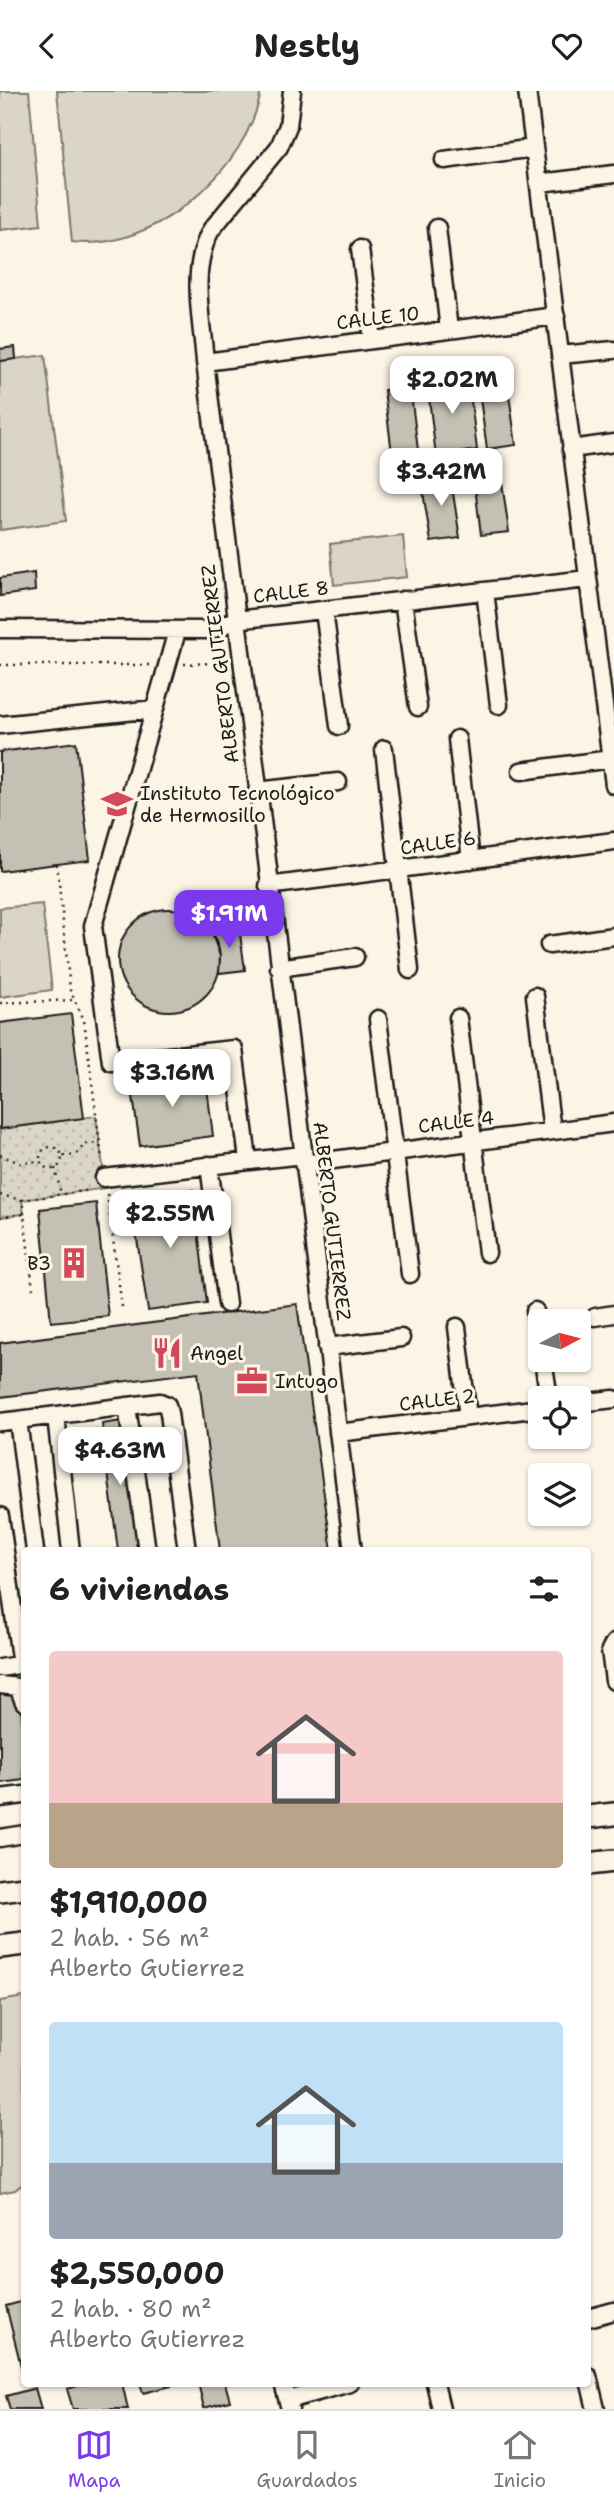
<!DOCTYPE html>
<html lang="es">
<meta charset="utf-8">
<style>
:root{--surface:#fff;--page:#f6f6f6;--text:#222;--muted:#767676;--line:#e0e0e0;--accent:#7c3aed}
body{margin:0;font-family:"Shantell Sans",sans-serif;background:var(--page);color:var(--text);height:100vh;display:flex;flex-direction:column;font-size:26px;white-space:nowrap}
*{box-sizing:border-box;margin:0}
p{font-size:23px;color:var(--muted)}
.icon{flex:none;width:38px;height:38px;fill:none;stroke:currentColor;stroke-width:2;stroke-linecap:round;stroke-linejoin:round}
.map{position:relative;flex:1;overflow:hidden}
.panel{position:absolute;left:21px;top:1456px;width:570px;height:840px;display:flex;flex-direction:column;background:var(--surface);border-radius:7px;box-shadow:0 2px 5px #0004}
.panel>*{flex:none}
.needle{width:46px;rotate:83deg}
.fabs{position:absolute;left:528px;top:1218px;display:grid;gap:14px}
.fabs a{display:grid;place-items:center;width:63px;height:63px;border-radius:7px;background:var(--surface);box-shadow:0 2px 5px #0004;font-size:35px}
.price{position:absolute;translate:-50% -60px;padding:0 16px;border-radius:14px;background:#fff;color:#222;font-size:23px;line-height:46px;filter:drop-shadow(0 2px 4px #0008)}
.price::after{content:'';position:absolute;left:50%;top:42px;width:21px;height:16px;margin-left:-10px;background:inherit;clip-path:polygon(0 0,100% 0,50% 100%)}
.price.active{background:var(--accent);color:#fff}
ul{padding:0;list-style:none}
li{display:grid;align-content:center;gap:14px;height:371px;padding:0 28px}
li span{display:grid;place-items:center;height:217px;border-radius:7px;color:#555}
li>.icon{margin-inline-start:auto}
span .icon{width:126px;height:126px;fill:#fffc;stroke-width:1}
li b{font-size:30px}
h2{display:flex;justify-content:space-between;align-items:center;height:84px;padding:0 28px;font-size:30px}
header{display:flex;justify-content:space-between;align-items:center;height:91px;padding:0 28px;background:var(--surface);font-size:32px;font-weight:700}
.tabs{display:flex;justify-content:space-around;align-items:center;height:98px;border-top:2px solid var(--line);background:var(--surface);font-size:19px;color:var(--muted)}
.tabs a{display:grid;justify-items:center;gap:4px}
.tabs .active{color:var(--accent)}
.map>svg:first-child{display:block}
.green{fill:url(#green-dots);stroke:#7c7872;stroke-width:2}
.pitch{fill:#dbd5c8;stroke:#7c7872;stroke-width:2}
.building{fill:#c4c0b3;stroke:#1c1c1c;stroke-width:2}
.lines{fill:none;stroke-linecap:round;stroke-linejoin:round}
.minor-casing{stroke:#1c1c1c;stroke-width:21}
.major-casing{stroke:#1c1c1c;stroke-width:26}
.path{stroke:#1c1c1c;stroke-width:2.5;stroke-dasharray:2 5;stroke-linecap:butt}
.minor{stroke:#fcf5e5;stroke-width:16}
.major{stroke:#fcf5e5;stroke-width:21}
.labels{text-anchor:middle;dominant-baseline:central;stroke-width:6;stroke-linejoin:round;paint-order:stroke}
.street-label{font-size:19px;fill:#1c1c1c;stroke:#fcf5e5}
.poi-label{font-size:19px;fill:#1c1c1c;stroke:#fcf5e5;text-anchor:start}
</style>
<header><svg class="icon" aria-label="back" viewBox="0 0 24 24"><path d="M15 5l-7 7 7 7"/></svg>Nestly<svg class="icon" aria-label="heart" viewBox="0 0 24 24"><path d="M12 20l-8-8c-3-5 5-10 8-4 3-6 11-1 8 4z"/></svg></header>
<div class="map">
<svg width="614" height="2318" viewBox="0 0 614 2318">
<defs>
<pattern id="green-dots" width="8" height="8" patternUnits="userSpaceOnUse" patternTransform="scale(1.75)"><rect width="8" height="8" fill="#dbd5c8"/><path d="M2 2h.1M6 6h.1" fill="none" stroke="#bbb6ab" stroke-width="1.8" stroke-linecap="round"/></pattern>
</defs>
<rect width="100%" height="100%" fill="#fcf5e5"/>
<filter id="ink" filterUnits="userSpaceOnUse"><feTurbulence type="fractalNoise" baseFrequency=".0143" numOctaves="2"/><feDisplacementMap in="SourceGraphic" scale="14" xChannelSelector="R" yChannelSelector="G"/><feConvolveMatrix kernelMatrix="1 2 1 2 8 2 1 2 1" color-interpolation-filters="sRGB"/></filter>
<g filter="url(#ink)">
<path class="green" d="M96 1025 106 1097 22 1109 24 1123 0 1126V1038Z"/>
<path class="pitch" d="M0 0H29L41 134 0 139Z
M57 0H261C248 78 154 162 72 151Z
M45 264 66 430 0 439V270Z
M403 445 407 486 334 494 330 453Z
M42 813 52 899 0 906V817Z
M24 1906V2092L15 2099 0 2102V1910Z"/>
<path class="building" d="M15 256 16 268 0 270V258Z
M468 285 477 359 436 365 427 290Z
M507 289 516 354 487 358 478 293Z
M410 295 418 359 392 362 384 299Z
M500 377 509 441 481 444 473 380Z
M450 383 460 447 431 451 421 388Z
M34 482 35 500 0 505V487Z
M76 651 90 769 0 780V661Z
M118 869a51 51 0 1 1 102 0a51 51 0 1 1-102 0Z
M239 836 245 879 219 882 220 865 211 840Z
M71 923 84 1027 0 1038V932Z
M205 981 213 1045 140 1055 131 991Z
M193 1099 207 1212 148 1220 131 1109Z
M96 1112 108 1225 51 1231 40 1118Z
M297 1213 332 1460H220L198 1281 0 1306V1252Z
M122 1330 139 1460H118L102 1333Z
M21 1600 24 1689 0 1692V1602Z
M24 2210V2279H22L6 2215Z
M88 2292H122L128 2318H73L67 2298Z
M140 2292H170L171 2295 143 2302Z
M198 2292H225L230 2310 204 2317Z
M35 2297 41 2318H10L6 2305Z"/>
<g class="lines">
<defs>
<path id="minor" d="M292 0 288 35 279 56 211 139C189 179 202 228 205 271L353 1460
M527 0 614 694
M444 69 534 57
M540 92 614 83
M437 137 449 239
M360 158 372 249
M560 264 614 259
M205 271 556 225
M571 358 614 352
M485 500 499 614
M403 509 418 616
M324 519 339 635
M0 538 211 539 236 529 587 488
M177 540 93 835 111 971 234 958 248 1069
M0 634 155 618
M457 648 471 769
M384 658 410 879
M521 680 611 668
M257 700 338 691
M268 795 614 750
M549 854 614 845
M279 877 355 866
M535 905 552 1040
M458 927 487 1162
M378 928 410 1183
M303 1073 614 1032
M209 1074 227 1213
M104 1087 302 1064
M535 1220 541 1256
M595 1226 614 1223
M457 1236 468 1326
M327 1256 401 1247
M543 1269 549 1307
M579 1312 614 1308
M127 1315 147 1460
M56 1325 71 1460
M0 1331 18 1329
M338 1342 541 1317
M0 1425 21 1574
M35 1460 18 1329 160 1311 167 1314 169 1322 187 1460
M614 1552 610 1559 614 1590
M0 1577 24 1573
M0 1594 18 1596 24 1611
M0 1707 24 1704
M0 1747 24 1743
M588 2227 614 2220
M588 2285 596 2318
M283 2292 290 2318
M435 2292 441 2318
M288 2309 350 2292"/>
<path id="major" d="M588 1726 614 1723
M588 1773 614 1770
M0 1800 24 1797
M0 1856 24 1853"/>
</defs>
<use href="#minor" class="minor-casing"/>
<use href="#major" class="major-casing"/>
<path class="path" d="M184 573 215 572
M0 574H149
M57 773 70 899 84 929 102 1069
M0 912 73 909
M40 1067a11 11 0 1 1 22 0a11 11 0 1 1-22 0Z
M0 1064 20 1072 40 1070
M63 1065 76 1064 85 1053 100 1052
M55 1077 61 1103
M107 1103 122 1216
M0 1104 22 1109
M24 1123 22 1109 91 1099
M0 1126 24 1123 33 1198"/>
<use href="#minor" class="minor"/>
<use href="#major" class="major"/>
</g>
</g>
<defs>
<symbol id="university-bare" viewBox="-9 -9 18 18"><path d="M0-5L7-2L0 1L-7-2ZM-4 1L0 2.5L4 1V4Q0 6-4 4Z" fill="#d1495b" stroke="#fcf5e5" stroke-width="2.5" paint-order="stroke"/></symbol>
<symbol id="building-bare" viewBox="-9 -9 18 18"><path d="M-4-6H4V6H1V3H-1V6H-4ZM-2.5-4.3h1.7v1.8h-1.7ZM.8-4.3h1.7v1.8H.8ZM-2.5-1h1.7V.8h-1.7ZM.8-1h1.7V.8H.8Z" fill="#d1495b" stroke="#fcf5e5" stroke-width="2.5" paint-order="stroke"/></symbol>
<symbol id="restaurant-bare" viewBox="-9 -9 18 18"><path d="M-5-6h1v4h1v-4h1v4h1v-4h1v5L-1.5 .5V6h-2V.5L-5-1ZM5-6V6H3V1.5H1.5Q1.5-4 5-6Z" fill="#d1495b" stroke="#fcf5e5" stroke-width="2.5" paint-order="stroke"/></symbol>
<symbol id="office-bare" viewBox="-9 -9 18 18"><path d="M-6-3h4V-5.5h4V-3h4V5H-6ZM-1-4.5V-3h2v-1.5ZM-6 0V1H6V0Z" fill="#d1495b" stroke="#fcf5e5" stroke-width="2.5" paint-order="stroke"/></symbol>
</defs>
<g fill-rule="evenodd">
<use href="#university-bare" x="95" y="691" width="44" height="44"/>
<use href="#building-bare" x="52" y="1150" width="44" height="44"/>
<use href="#restaurant-bare" x="145" y="1240" width="44" height="44"/>
<use href="#office-bare" x="230" y="1268" width="44" height="44"/>
</g>
<g class="labels">
<g class="street-label">
<text transform="translate(378 227) rotate(-7)">CALLE 10</text>
<text transform="translate(291 501) rotate(-7)">CALLE 8</text>
<text transform="translate(220 573) rotate(-97)">ALBERTO GUTIERREZ</text>
<text transform="translate(438 752) rotate(-8)">CALLE 6</text>
<text transform="translate(456 1031) rotate(-7)">CALLE 4</text>
<text transform="translate(332 1130) rotate(83)">ALBERTO GUTIERREZ</text>
<text transform="translate(437 1309) rotate(-7)">CALLE 2</text>
</g>
<g class="poi-label">
<text x="140" y="702">Instituto Tecnológico<tspan x="140" dy="22">de Hermosillo</tspan></text>
<text x="51" y="1172" text-anchor="end">B3</text>
<text x="190" y="1262">Angel</text>
<text x="275" y="1290">Intugo</text>
</g>
</g>
</svg>
<div class="fabs">
<a><svg class="needle" viewBox="-14 -14 28 28"><path d="M0-13l5 13h-10z" fill="#e53935"/><path d="M0 13l5-13h-10z" fill="#767676"/></svg></a>
<a><svg class="icon" aria-label="locate" viewBox="0 0 24 24"><circle cx="12" cy="12" r="6"/><path d="M12 2v4M12 18v4M2 12h4M18 12h4"/></svg></a>
<a><svg class="icon" aria-label="layers" viewBox="0 0 24 24"><path d="M12 4l9 5-9 5-9-5zM3 14l9 5 9-5"/></svg></a>
</div>
<b class="price" style="left:452px;top:325px">$2.02M</b>
<b class="price" style="left:441px;top:417px">$3.42M</b>
<b class="price active" style="left:229px;top:859px">$1.91M</b>
<b class="price" style="left:172px;top:1018px">$3.16M</b>
<b class="price" style="left:170px;top:1159px">$2.55M</b>
<b class="price" style="left:120px;top:1396px">$4.63M</b>
<section class="panel">
<h2>6 viviendas<svg class="icon" aria-label="filters" viewBox="0 0 24 24"><path d="M4 7h16M4 17h16"/><circle cx="9" cy="7" r="2"/><circle cx="15" cy="17" r="2"/></svg></h2>
<ul>
<li><span style="background:linear-gradient(#f6c9c9 70%,#b9a48a 0)"><svg class="icon" aria-label="home" viewBox="0 0 24 24"><path d="M3 11l9-7 9 7M6 9v11h12V9"/></svg></span><div><b>$1,910,000</b><p>2 hab. · 56 m²</p><p>Alberto Gutierrez</p></div></li>
<li><span style="background:linear-gradient(#bfe0f5 65%,#9aa5b1 0)"><svg class="icon" aria-label="home" viewBox="0 0 24 24"><path d="M3 11l9-7 9 7M6 9v11h12V9"/></svg></span><div><b>$2,550,000</b><p>2 hab. · 80 m²</p><p>Alberto Gutierrez</p></div></li>
</ul>
</section>
</div>
<nav class="tabs">
<a class="active"><svg class="icon" aria-label="map" viewBox="0 0 24 24"><path d="M3 6l6-2 6 2 6-2v14l-6 2-6-2-6 2zM9 4v14M15 6v14"/></svg>Mapa</a>
<a><svg class="icon" aria-label="saved" viewBox="0 0 24 24"><path d="M7 4h10v16l-5-4-5 4z"/></svg>Guardados</a>
<a><svg class="icon" aria-label="home" viewBox="0 0 24 24"><path d="M3 11l9-7 9 7M6 9v11h12V9"/></svg>Inicio</a>
</nav>
